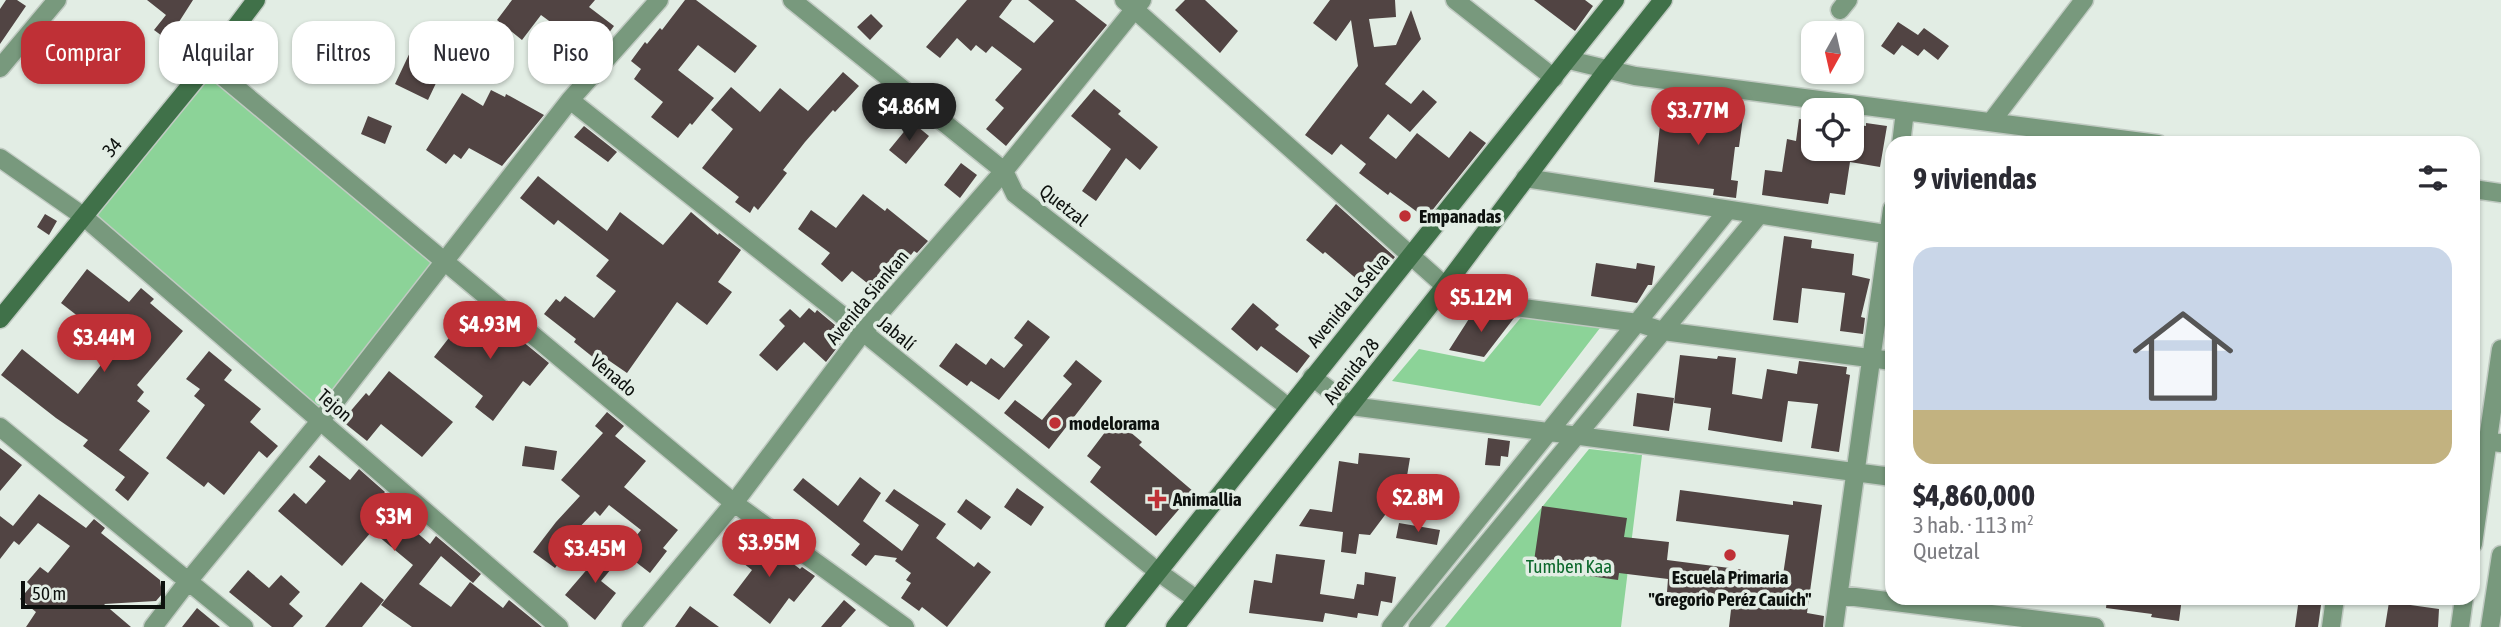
<!DOCTYPE html>
<html lang="es">
<meta charset="utf-8">
<style>
:root{--surface:#fff;--page:#f7f7f7;--text:#2b2b33;--muted:#7c7c81;--accent:#bf3036}
body{margin:0;font-family:"Asap Condensed",sans-serif;background:var(--page);color:var(--text);height:100vh;display:flex;flex-direction:column;font-size:26px;white-space:nowrap}
*{box-sizing:border-box;margin:0}
p{font-size:23px;color:var(--muted)}
.icon{flex:none;width:38px;height:38px;fill:none;stroke:currentColor;stroke-width:2;stroke-linecap:round;stroke-linejoin:round}
.map{position:relative;flex:1;overflow:hidden}
.details{position:absolute;left:1885px;top:136px;width:595px;height:469px;display:flex;flex-direction:column;background:var(--surface);border-radius:21px;box-shadow:0 2px 5px #0004}
.details>*{flex:none}
.hud{position:absolute;left:21px;top:21px;width:665px;height:63px;display:flex;gap:14px}
.needle{width:46px;rotate:188deg}
.tools{position:absolute;left:1801px;top:21px;display:grid;gap:14px}
.tools a{display:grid;place-items:center;width:63px;height:63px;border-radius:14px;background:var(--surface);box-shadow:0 2px 5px #0004;font-size:35px}
.scale{position:absolute;left:21px;bottom:18px;width:144px;box-sizing:border-box;padding-left:7px;border:4px solid #0d110e;border-top:0;font-size:19px;line-height:24px;white-space:nowrap;color:#0d110e;-webkit-text-stroke:5px #e2ede4;paint-order:stroke}
.price{position:absolute;translate:-50% -60px;padding:0 16px;border-radius:24px;background:var(--accent);color:#fff;font-size:23px;line-height:46px;filter:drop-shadow(0 2px 4px #0008)}
.price::after{content:'';position:absolute;left:50%;top:42px;width:21px;height:16px;margin-left:-10px;background:inherit;clip-path:polygon(0 0,100% 0,50% 100%)}
.price.selected{background:#222;color:#fff}
ul{padding:0;list-style:none}
li{display:grid;align-content:center;gap:14px;height:371px;padding:0 28px}
li span{display:grid;place-items:center;height:217px;border-radius:21px;color:#555}
li>.icon{margin-inline-start:auto}
span .icon{width:126px;height:126px;fill:#fffc;stroke-width:1}
li b{font-size:30px}
h2{display:flex;justify-content:space-between;align-items:center;height:84px;padding:0 28px;font-size:30px}
.pill{padding:0 24px;border-radius:21px;background:var(--surface);box-shadow:0 2px 5px #0004;font-size:24px;line-height:63px}
.pill.selected{background:var(--accent);color:#fff}
.map>svg:first-child{display:block}
.green{fill:#8cd398}
.building{fill:#514443}
.lines{fill:none;stroke-linecap:round;stroke-linejoin:round}
.street-casing{stroke:#c0cac2;stroke-width:21}
.secondary-casing{stroke:#c0cac2;stroke-width:21}
.street{stroke:#78997d;stroke-width:18}
.secondary{stroke:#407149;stroke-width:18}
.poi-dot{fill:#bf3036;stroke:#e2ede4;stroke-width:2.5}
.labels{text-anchor:middle;dominant-baseline:central;stroke-width:7;stroke-linejoin:round;paint-order:stroke}
.street-label{font-size:19px;fill:#0d110e;stroke:#e2ede4}
.poi-label{font-size:19px;font-weight:bold;fill:#0d110e;stroke:#e2ede4;text-anchor:start}
.park-label{font-size:19px;fill:#0c682c;stroke:#e2ede4}
</style>
<div class="map">
<svg width="2501" height="627" viewBox="0 0 2501 627">
<rect width="100%" height="100%" fill="#e2ede4"/>
<path class="green" d="M208 64 436 261 318 410 91 213Z
M1523 315 1600 328 1540 406 1392 381 1419 349 1484 362Z
M1589 449 1642 455 1621 627H1445Z"/>
<path class="building" d="M6 0H17L26 6 0 44V9Z
M147 0H193L177 25 192 36 181 50 154 30 166 15Z
M512 0H595L589 7 614 26 582 69 563 55 575 40 541 15 522 40 497 20Z
M685 0H696L757 46 735 73 698 45 678 70 714 98 692 125 690 123 678 138 651 117 663 102 634 79 641 69 631 61 645 42 647 44 660 28 662 30Z
M967 0H1012L999 17 1034 43 1054 21 1028 0H1075L1107 25 1006 146 986 129 1004 108 995 100 1022 69 992 46 986 53 976 45 971 51 957 38 940 58 926 47Z
M1185 0H1205L1238 31 1220 53 1175 10Z
M1330 0H1395L1396 17 1369 19 1374 47 1396 45 1411 10 1421 39 1385 84 1411 104 1423 90 1437 102 1410 132 1388 114 1369 138 1396 159 1417 133 1449 158 1470 131 1486 143 1423 222 1417 217 1420 214 1390 192 1388 195 1359 173 1366 164 1341 144 1332 155 1305 135 1358 66 1351 20 1336 41 1313 23Z
M1534 0H1585L1593 6 1575 31Z
M871 14 883 26 870 40 857 27Z
M1898 22 1918 35 1924 28 1949 46 1938 60 1924 49 1918 56 1902 45 1894 55 1881 46Z
M93 30 119 49 106 66 79 47Z
M413 46 446 62 428 100 395 84Z
M843 72 859 86 835 112 833 110 805 142 783 170 787 173 758 210 754 206 750 213 735 202 739 197 702 168 733 129 711 110 731 87 760 112 780 88 808 111Z
M1094 89 1121 111 1118 114 1158 147 1140 170 1126 158 1096 201 1082 191 1111 149 1071 116Z
M491 90 505 97 506 94 544 115 502 166 469 148 461 159 454 154 446 164 426 150 462 93 483 106Z
M1663 96 1687 100 1686 107 1721 112V107L1744 110 1739 147H1735L1731 180 1738 181 1736 198 1713 195 1714 189 1654 182Z
M368 116 392 126 385 144 361 134Z
M1799 119 1813 121V149H1852V124L1866 126V123L1887 126 1880 167 1850 162 1845 195 1830 193 1828 204 1762 195 1765 170 1782 172 1787 139 1796 141Z
M912 122 929 136 906 164 889 150Z
M584 126 617 152 608 162 574 137Z
M961 163 977 175 960 198 944 185Z
M538 176 607 231 620 212 663 245 691 212 718 235 719 233 741 250 718 282 732 292 707 325 677 302 627 373 598 353 594 358 574 342 576 339 544 314 556 299 560 302 565 296 594 318 616 291 596 276 609 260 558 220 554 225 520 198Z
M863 194 885 211 887 208 928 241 917 253 914 251 881 294 852 271 842 282 821 264 830 253 798 229 811 210 836 228Z
M1336 204 1395 257 1367 292 1357 283 1359 281 1325 252 1323 254 1306 240Z
M45 214 57 221 49 235 37 227Z
M1784 236 1812 240 1811 248 1854 254 1852 275 1870 279 1861 317 1865 318 1863 334 1840 331 1845 293 1802 288 1798 323 1773 320Z
M1596 263 1636 269 1637 263 1655 266 1652 285H1648L1637 303 1591 296Z
M87 269 129 302 141 288 154 299 150 303 183 331 137 385 144 392 137 401 150 411 119 450 149 473 128 501 115 490 125 477 83 446 88 440 56 418 1 375 22 349 78 394 116 346 61 303Z
M1253 303 1279 325 1275 329 1310 356 1297 373 1261 346 1257 351 1231 329Z
M473 307 497 327 500 323 549 363 530 386 523 381 493 421 475 407 483 396 434 357Z
M809 308 815 313 817 310 847 335 826 362 804 342 777 371 759 355 785 326 779 320 790 309 800 318Z
M1474 311 1514 318 1484 357 1449 350Z
M1028 320 1050 337 999 400 971 381 967 386 939 366 956 343 986 365 991 358 1004 368 1023 345 1014 338Z
M209 351 232 370 224 380 261 409 250 422 278 446 267 458 259 451 224 495 208 482 204 487 166 458 205 405 194 396 200 389 186 379Z
M1680 355 1717 359 1718 356 1736 358 1732 394 1762 399 1767 369 1797 374 1799 361 1847 367 1846 374 1850 375 1839 452 1811 448 1818 404 1788 401 1782 442 1708 430 1711 408 1674 403Z
M1076 360 1102 381 1049 449 1004 413 1015 400 1042 420 1072 384 1063 376Z
M389 371 453 422 422 457 381 424 367 441 342 421 366 393 369 396Z
M1637 393 1674 398 1669 431 1633 426Z
M607 412 624 426 615 436 646 461 624 487 678 530 663 548 667 551 650 573 623 552 641 530 609 505 600 516 595 511 573 534 578 538 555 568 533 552 556 522 580 496 561 480 603 433 595 426Z
M1112 423 1120 429 1123 426 1142 442 1139 445 1194 492 1156 536 1090 482 1101 467 1087 456Z
M1488 438 1510 441 1508 457 1501 456 1500 466 1485 465Z
M525 446 557 451 554 470 522 466Z
M0 448 22 465 0 491Z
M1359 453 1410 458 1406 482 1390 479 1385 515 1370 535 1359 534 1356 554 1341 552 1343 532 1299 526 1310 509 1332 512 1339 461 1358 464Z
M319 455 350 480 359 469 385 492 375 503 403 528 407 524 430 544 436 536 481 574 473 583 441 556 419 584 451 607 470 582 503 608 509 600 542 627H412L381 605 413 565 372 531 342 566 278 511 294 493 306 504 326 481 309 467Z
M860 477 881 493 863 521 902 551 919 525 885 501 894 489 946 524 936 538 974 567 978 562 991 572 947 627 922 607 919 611 901 598 911 583 906 580 911 573 895 561 897 558 875 555 866 566 851 555 860 544 793 490 803 478 838 506Z
M1017 488 1044 507 1031 526 1004 507Z
M1680 490 1793 505V501L1822 505 1807 613 1824 616 1823 627H1729L1732 601 1667 592 1668 579 1619 573 1618 580 1533 568 1542 506 1627 518 1624 537 1669 542 1667 560 1783 575 1789 535 1676 521Z
M39 494 86 528 94 519 105 528 101 533 160 580 162 594 156 601 104 604 131 627H26L36 612 20 599 31 586 27 582 40 567 48 573 70 546 38 523 19 545 14 541 0 559V516L13 526Z
M966 499 991 517 981 530 957 512Z
M1399 523 1440 530 1437 545 1396 538Z
M753 533 800 569 802 567 815 576 794 602 789 598 770 624 733 595 752 570 735 557Z
M608 545 622 556 601 581 616 593 595 620 565 595Z
M1276 554 1325 560 1320 594 1354 599 1357 584 1364 585 1365 572 1396 577 1392 603 1381 601 1378 616 1358 613 1357 618 1325 613 1323 622 1249 613 1254 580 1272 583Z
M248 570 269 588 281 575 300 592 289 604 303 616 293 627H272L229 592Z
M361 582 384 600 362 627H325Z
M2107 598H2182L2179 621 2151 617 2152 614 2106 608Z
M2299 598H2322L2318 627H2295Z
M844 600 856 610 841 627H821Z
M2389 602 2439 609 2438 627H2385Z
M690 606 719 627H675Z
M197 608 220 627H182Z"/>
<g class="lines">
<defs>
<path id="street" d="M792 0 1004 171 1015 194 1288 407
M1124 0 1445 286 1484 303 1638 323 1663 331 1892 361
M1455 0 1554 78
M1840 10 1848 0
M1569 60 1635 76 2158 144
M208 64 734 503 905 627
M0 68 57 0
M570 100 863 332 1157 571 1196 599
M1991 122 2084 0
M1901 144 1905 111
M0 158 83 216 559 627
M1525 178 1892 235
M2473 189 2501 193
M1312 377 1351 406 1892 477
M0 427 244 627
M2473 440 2501 443
M2473 544 2501 349
M1839 595 2095 627
M153 627 189 580 321 420 570 100 659 0
M631 627 734 503 863 332 1004 171 1142 0
M1391 627 1728 210
M1418 627 1759 215
M1834 627 1892 209
M2331 627 2335 598
M2460 627 2464 598
M2490 627 2501 555"/>
<path id="secondary" d="M0 319 208 64 256 0
M1114 627 1615 0
M1175 627 1445 286 1607 70 1663 0"/>
</defs>
<use href="#street" class="street-casing"/>
<use href="#secondary" class="secondary-casing"/>
<use href="#street" class="street"/>
<use href="#secondary" class="secondary"/>
</g>
<g class="poi-dot">
<circle cx="1405" cy="216" r="7"/>
<circle cx="1055" cy="423" r="7"/>
<path d="M1153.5 488.5h7v7h7v7h-7v7h-7v-7h-7v-7h7z"/>
<circle cx="1730" cy="555" r="7"/>
</g>
<g class="labels">
<g class="street-label">
<text transform="translate(112 147) rotate(-50)">34</text>
<text transform="translate(1064 205) rotate(38)">Quetzal</text>
<text transform="translate(867 297) rotate(-50)">Avenida Siankan</text>
<text transform="translate(1348 300) rotate(-50)">Avenida La Selva</text>
<text transform="translate(897 333) rotate(39)">Jabalí</text>
<text transform="translate(1351 371) rotate(-52)">Avenida 28</text>
<text transform="translate(614 375) rotate(40)">Venado</text>
<text transform="translate(335 405) rotate(41)">Tejon</text>
</g>
<g class="poi-label">
<text x="1419" y="216">Empanadas</text>
<text x="1069" y="423">modelorama</text>
<text x="1173" y="499">Animallia</text>
<text x="1730" y="577" text-anchor="middle">Escuela Primaria<tspan x="1730" dy="22">"Gregorio Peréz Cauich"</tspan></text>
</g>
<g class="park-label">
<text x="1569" y="566">Tumben Kaa</text>
</g>
</g>
</svg>
<div class="tools">
<a><svg class="needle" viewBox="-14 -14 28 28"><path d="M0-13l5 13h-10z" fill="#e53935"/><path d="M0 13l5-13h-10z" fill="#7c7c81"/></svg></a>
<a><svg class="icon" aria-label="locate" viewBox="0 0 24 24"><circle cx="12" cy="12" r="6"/><path d="M12 2v4M12 18v4M2 12h4M18 12h4"/></svg></a>
</div>
<div class="scale">50 m</div>
<b class="price selected" style="left:909px;top:143px">$4.86M</b>
<b class="price" style="left:1698px;top:147px">$3.77M</b>
<b class="price" style="left:1481px;top:334px">$5.12M</b>
<b class="price" style="left:490px;top:361px">$4.93M</b>
<b class="price" style="left:104px;top:374px">$3.44M</b>
<b class="price" style="left:1418px;top:534px">$2.8M</b>
<b class="price" style="left:394px;top:553px">$3M</b>
<b class="price" style="left:769px;top:579px">$3.95M</b>
<b class="price" style="left:595px;top:585px">$3.45M</b>
<div class="hud">
<a class="pill selected">Comprar</a>
<a class="pill">Alquilar</a>
<a class="pill">Filtros</a>
<a class="pill">Nuevo</a>
<a class="pill">Piso</a>
</div>
<section class="details">
<h2>9 viviendas<svg class="icon" aria-label="filters" viewBox="0 0 24 24"><path d="M4 7h16M4 17h16"/><circle cx="9" cy="7" r="2"/><circle cx="15" cy="17" r="2"/></svg></h2>
<ul>
<li><span style="background:linear-gradient(#c9d6e8 75%,#c2b280 0)"><svg class="icon" aria-label="home" viewBox="0 0 24 24"><path d="M3 11l9-7 9 7M6 9v11h12V9"/></svg></span><div><b>$4,860,000</b><p>3 hab. · 113 m²</p><p>Quetzal</p></div></li>
</ul>
</section>
</div>
